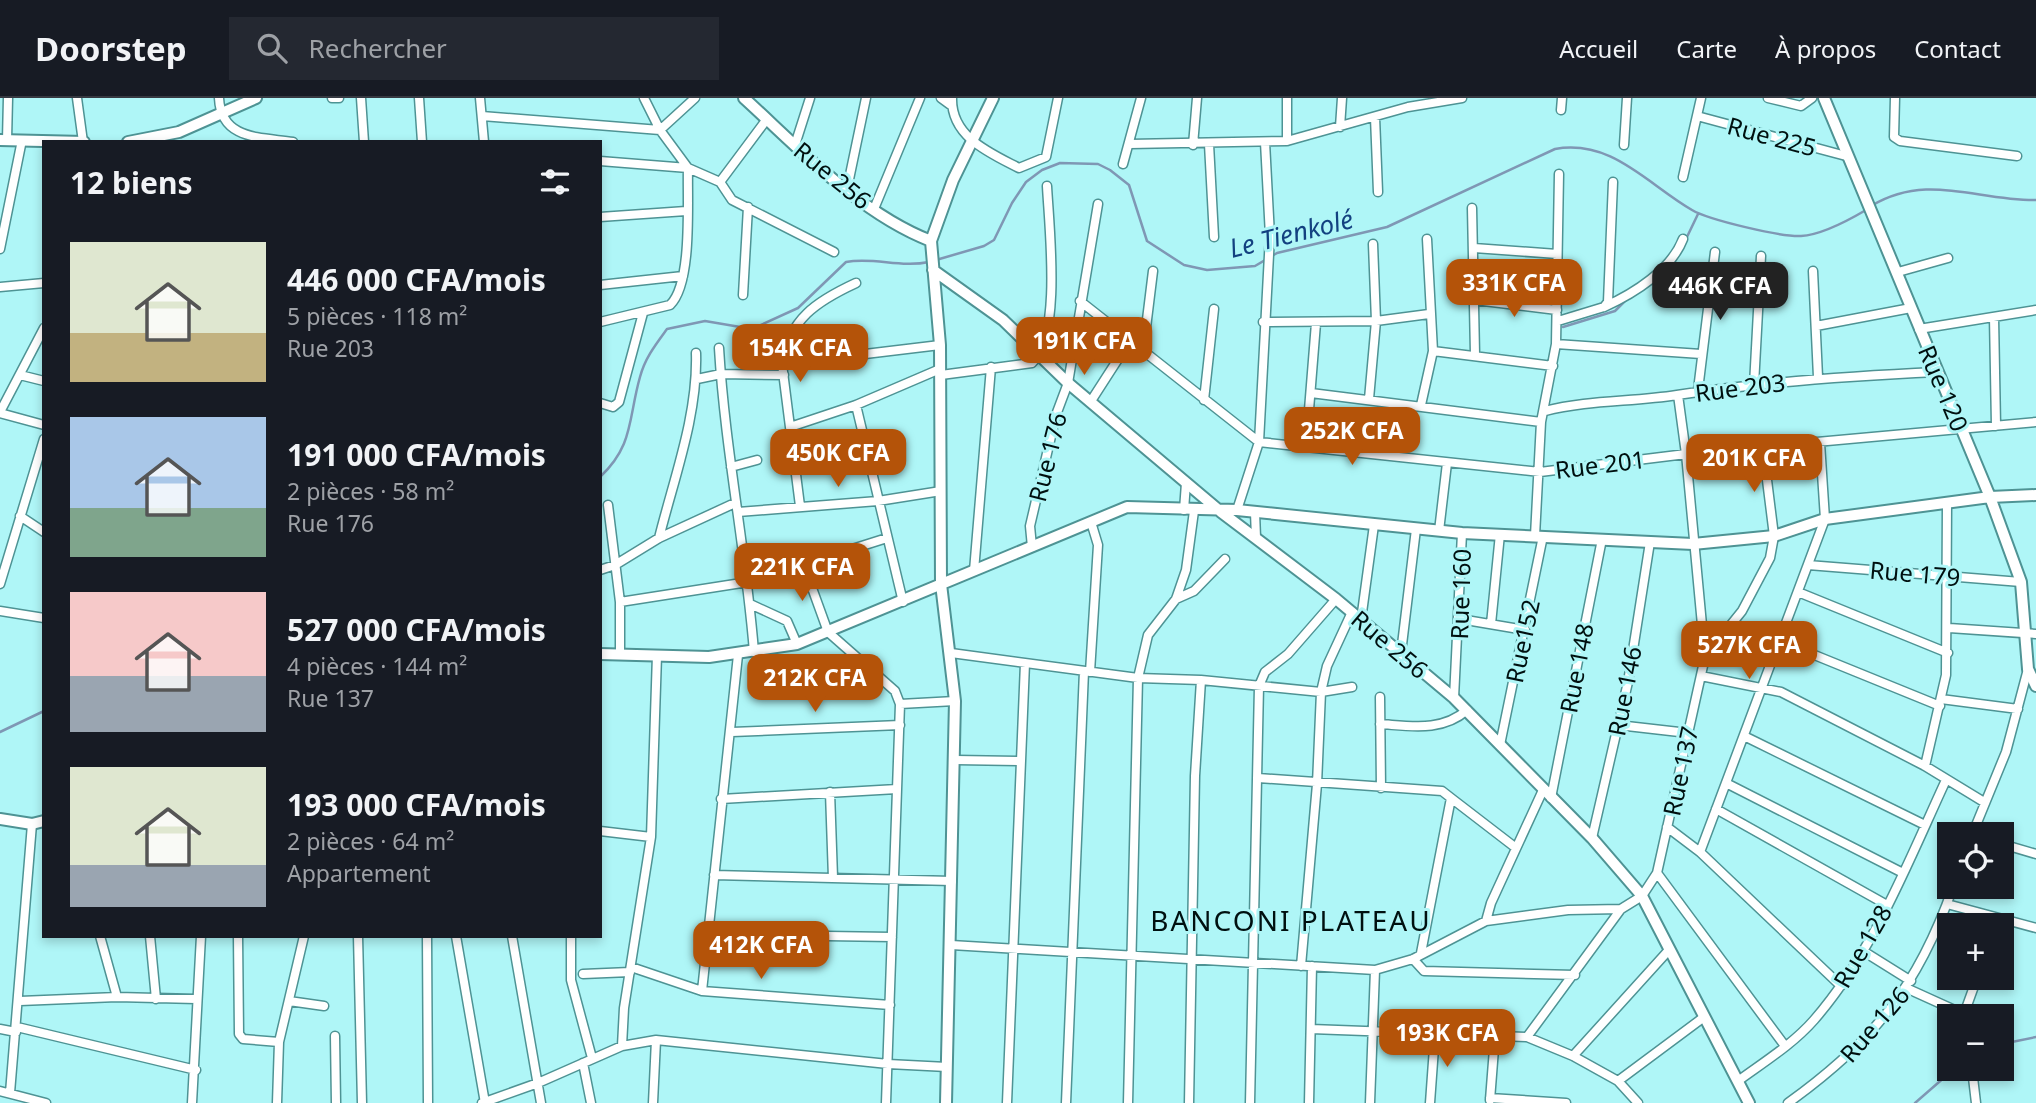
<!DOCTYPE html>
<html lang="fr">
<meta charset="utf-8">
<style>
:root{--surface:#171b24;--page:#242831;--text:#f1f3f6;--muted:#9ea1a6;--line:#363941;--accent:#b45309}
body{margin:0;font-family:"Noto Sans",sans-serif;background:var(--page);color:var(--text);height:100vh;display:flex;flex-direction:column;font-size:26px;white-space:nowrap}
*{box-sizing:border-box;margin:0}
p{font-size:23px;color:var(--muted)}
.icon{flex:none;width:38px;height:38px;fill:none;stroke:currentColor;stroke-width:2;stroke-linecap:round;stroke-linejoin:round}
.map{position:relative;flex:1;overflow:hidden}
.sheet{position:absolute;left:42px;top:42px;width:560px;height:798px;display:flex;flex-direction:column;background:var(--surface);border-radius:0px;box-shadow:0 4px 10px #0003}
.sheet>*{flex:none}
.controls{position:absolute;left:1937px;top:724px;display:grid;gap:14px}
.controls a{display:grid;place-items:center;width:77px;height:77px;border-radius:0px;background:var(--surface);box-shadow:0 4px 10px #0003;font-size:35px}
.price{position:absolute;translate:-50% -60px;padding:0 16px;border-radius:14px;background:var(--accent);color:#fff;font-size:23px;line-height:46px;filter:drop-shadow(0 2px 4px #0008)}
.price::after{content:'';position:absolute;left:50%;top:42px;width:21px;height:16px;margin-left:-10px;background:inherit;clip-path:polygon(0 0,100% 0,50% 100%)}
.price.active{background:#222;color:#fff}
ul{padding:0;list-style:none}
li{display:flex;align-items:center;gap:21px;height:175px;padding:0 28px}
li span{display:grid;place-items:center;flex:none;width:196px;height:140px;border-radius:0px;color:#555}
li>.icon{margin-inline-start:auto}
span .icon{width:84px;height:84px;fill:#fffc;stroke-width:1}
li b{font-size:30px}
h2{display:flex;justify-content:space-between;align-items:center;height:84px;padding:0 28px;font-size:30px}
header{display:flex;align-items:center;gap:42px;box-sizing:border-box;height:98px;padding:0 35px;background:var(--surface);border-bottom:2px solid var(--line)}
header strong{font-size:33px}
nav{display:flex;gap:38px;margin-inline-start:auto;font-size:24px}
.search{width:490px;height:63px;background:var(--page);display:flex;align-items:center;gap:18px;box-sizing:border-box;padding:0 24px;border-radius:0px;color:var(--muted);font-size:26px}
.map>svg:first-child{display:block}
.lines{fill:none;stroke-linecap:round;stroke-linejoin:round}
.stream{stroke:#7f97b4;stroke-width:2.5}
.street-casing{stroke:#4e9394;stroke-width:11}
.secondary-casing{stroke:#4e9394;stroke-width:14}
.street{stroke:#fff;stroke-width:8}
.secondary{stroke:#fff;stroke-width:10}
.labels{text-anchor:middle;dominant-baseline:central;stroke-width:6;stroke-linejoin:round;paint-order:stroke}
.street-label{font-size:24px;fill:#001010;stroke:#aff6f7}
.water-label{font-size:26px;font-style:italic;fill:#134180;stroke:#aff6f7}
.quarter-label{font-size:28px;letter-spacing:2px;fill:#001010;stroke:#aff6f7}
</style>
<header>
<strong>Doorstep</strong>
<div class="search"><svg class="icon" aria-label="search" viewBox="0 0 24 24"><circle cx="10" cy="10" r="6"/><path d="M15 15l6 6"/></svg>Rechercher</div>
<nav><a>Accueil</a><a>Carte</a><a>À propos</a><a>Contact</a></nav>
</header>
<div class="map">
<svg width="2036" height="1005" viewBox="0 0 2036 1005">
<rect width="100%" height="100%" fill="#aff6f7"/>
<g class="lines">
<path class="stream" d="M1871 108C1928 74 1976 103 2036 102
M1686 141 1698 116
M936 162 984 148 994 142 1012 105 1026 84 1042 72 1060 65 1098 66 1110 72 1129 87 1147 143 1184 167 1207 172 1255 168 1277 155 1387 129 1555 51C1612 41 1647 86 1692 112 1709 122 1781 139 1801 138 1821 137 1849 122 1866 112
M1563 229 1615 213 1626 202
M600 379C634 347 628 321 640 279 645 260 656 246 667 231L705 223 752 231 798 210 846 164C874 159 901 170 929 164
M0 634 44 613
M2002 946 2036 939
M1915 1005 1954 971"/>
<defs>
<path id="street" d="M77 0 83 44
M219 0C221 42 260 39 293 44
M332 0H339
M361 0 364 44
M419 0 422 44
M480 0 484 44
M644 0 660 32 688 70 720 84 732 102 834 154
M941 0 952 8
M952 0C951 39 990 55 1019 70L1046 59 1058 0
M1768 0 1801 8 1812 0
M1895 0 1894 39 1900 43 2017 58
M1561 12 1562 0
M482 18 660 32 695 0
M1697 18 1846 58
M1375 19 1378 94
M1340 29 1342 0
M7 42 8 0
M1287 43V0
M1130 46 1287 43 1408 9 1462 0
M1209 46 1214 139
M795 47 810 0
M1193 47 1197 0
M1624 47 1627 0
M600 63 688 70C687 102 693 185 670 207L600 224
M1123 66 1141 0
M1683 79 1701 0
M720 84 767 21
M847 91 866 0
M1472 110 1475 256
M874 111 920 0
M600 119 686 113
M1474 150 1557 156
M0 151 22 42
M1813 173 1818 279
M1898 174 1948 160
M600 187 683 178
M0 189 44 185
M743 197 748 109
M1475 202 1557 212
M1080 203 1259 344 1540 374 1686 356 2036 324
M1604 209C1635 195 1671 172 1683 141
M1994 219 1996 328
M1558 223 1604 209 1608 204 1613 84
M1263 224 1376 223 1429 216
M1816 228 1911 210
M1919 231 2036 212
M1556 246 1701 256
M719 250C725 352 746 452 754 554
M1433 253 1553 268
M1143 254 1153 173
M782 266 940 247
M20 277 44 283
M941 277 1032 265C1062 238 1049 128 1047 88
M697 281 721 276 784 277
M1754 287 1761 158
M1698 292 1715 154
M1311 295 1541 324
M1678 297 1686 356 1705 559
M1369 301 1376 223 1373 146
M1204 302 1214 211
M1091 303 1129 244
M600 305 613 309 619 304 643 215
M856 307 903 504
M1421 307 1433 253 1427 141
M1545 313C1588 302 1633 304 1677 297 1763 284 1849 278 1937 274
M0 314 44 230
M0 315 44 327
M790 329 856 307 940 271
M1306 349 1316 225
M731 369 757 362
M608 407 620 504V556
M800 408 782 266C789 221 817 203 856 185
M1184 412 1186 385
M1237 412 1259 344 1270 138 1265 44
M738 414 878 403 941 393
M1255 414 1256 440
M20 418 44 434
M1439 433 1447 365
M1535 438 1541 324 1556 246 1559 76
M659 440C674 380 698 317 696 255
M1032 449 1030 428 1056 317 1068 285 1098 106
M803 465 828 534 895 593 900 606 886 1005
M1808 467 2021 484
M600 472 615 467 659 440 735 405
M974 473 991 269
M0 486 44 341
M1798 494 1948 555
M1176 501 1194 493 1225 461
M620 504 748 484 887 440
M750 506 787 523 797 546
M0 513 44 520
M1460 521 1525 532
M1361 522 1374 427
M1491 526 1500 436
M1949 530 2036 536
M1780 543 1940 608
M951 555 1138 580 1201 582 1321 594 1352 589
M1401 555 1416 431
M1090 574 1098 447 1091 424
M1701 578 1781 594 1925 668 1984 704
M1380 599 1381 690
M1454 600 1462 435
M1941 601 2018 611
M900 606 955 603
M1380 626C1411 628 1442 634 1467 612
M1618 627 1688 635
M732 634 900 627
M1744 638 1925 727
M1500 647 1543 438
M956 662 1020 663
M1925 668 1946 577 1947 406
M1258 680 1442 693 1451 700
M1726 685 1903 775
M830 694 833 780
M1551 700 1602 441
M721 701 897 691
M1716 711 1887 807
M1667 729 1700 754 1841 888
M600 733 651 739
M1972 737 2006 654 2028 571
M1592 740 1628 584 1650 444
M2002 746 2036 756
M1700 754 1825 421 1820 345
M1657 775 1785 948
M714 777 952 783
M1947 806 2036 830
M1486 823 1491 805 1543 692
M706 836 892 839
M100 838 117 899
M150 838 156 901
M238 838 239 936 243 941 279 944
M358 838 362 1005
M427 838 428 1005
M456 838 485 1005
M512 838 541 1005
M571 838V882L592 960
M951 847 1375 872 1413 861 1486 823 1568 812 1621 811
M1863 853 1911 883
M1421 855 1451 700 1516 750
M1413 861 1424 873 1575 877
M1301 868 1317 686 1321 594 1327 568 1352 514
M631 869 702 893 890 907
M583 876 630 874
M1906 890 1970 919
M702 893 738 557
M20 903 117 899 196 901
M289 903 324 908
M1964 916 1977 880
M17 929 196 972
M0 931 16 934
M1311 931 1527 939 1573 958 1618 983 1638 1005
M335 938 336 1005
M1527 939 1621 811 1642 798 1657 775 1705 559 1742 513 1770 460 1774 438 1763 350
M622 948 624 910 651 739 657 557
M1573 958 1668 853
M583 965 591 1005
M1972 971 1976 1005
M1618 983 1704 919
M1738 983C1764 964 1793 946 1814 922 1874 853 1908 764 1946 682
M0 993 46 1005
M10 995 32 726
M1490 1000 1566 1005
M1490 1002 1495 938
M192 1005 201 838
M277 1005 279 944 304 838
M482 1005 538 985 622 948 656 942 888 966 947 969
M653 1005 656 942
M1007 1005 1025 565
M1066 1005 1084 573
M1128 1005 1138 580 1148 537 1176 501 1186 472 1194 413
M1189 1005 1195 678 1201 582
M1250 1005 1259 588 1265 574 1288 556 1336 501
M1309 1005 1312 868
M1370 1005 1375 872
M1430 1005 1435 936
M1788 1005C1873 944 1918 889 1953 789"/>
<path id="secondary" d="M744 0C800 51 859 115 931 143
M1824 0 1990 399 2021 484 2028 571 2036 588
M0 42 84 44
M128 44 179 34 256 0
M933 172 1003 222 1068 285 1221 414 1336 501 1454 600 1592 740 1642 798 1749 1005
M600 556 709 559 797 546 1127 409 1237 412 1462 435 1693 446 1774 438 1825 421 1990 399 2036 397
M0 721 32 726 44 723
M946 1005 955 603 941 486 940 247 931 143 953 82 993 0"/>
</defs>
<use href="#street" class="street-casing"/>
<use href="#secondary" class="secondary-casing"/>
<use href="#street" class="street"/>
<use href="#secondary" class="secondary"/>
</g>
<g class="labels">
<g class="street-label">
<text transform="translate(1772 38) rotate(15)">Rue 225</text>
<text transform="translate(833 77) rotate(39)">Rue 256</text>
<text transform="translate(1740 289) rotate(-7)">Rue 203</text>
<text transform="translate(1944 290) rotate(67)">Rue 120</text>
<text transform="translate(1047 359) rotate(-76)">Rue 176</text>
<text transform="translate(1600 366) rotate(-7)">Rue 201</text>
<text transform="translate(1915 475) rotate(5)">Rue 179</text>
<text transform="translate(1460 496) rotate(-88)">Rue 160</text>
<text transform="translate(1522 543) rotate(-78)">Rue152</text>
<text transform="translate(1390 546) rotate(40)">Rue 256</text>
<text transform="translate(1576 570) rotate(-79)">Rue 148</text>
<text transform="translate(1624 593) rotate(-79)">Rue 146</text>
<text transform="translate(1680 673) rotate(-78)">Rue 137</text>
<text transform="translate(1862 848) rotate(-60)">Rue 128</text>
<text transform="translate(1874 926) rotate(-49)">Rue 126</text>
</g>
<g class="water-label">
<text transform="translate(1291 135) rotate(-14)">Le Tienkolé</text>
</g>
<g class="quarter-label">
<text x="1291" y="822">BANCONI PLATEAU</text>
</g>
</g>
</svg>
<div class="controls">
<a><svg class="icon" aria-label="locate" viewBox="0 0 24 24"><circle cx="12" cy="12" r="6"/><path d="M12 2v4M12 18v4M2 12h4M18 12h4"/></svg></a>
<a>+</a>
<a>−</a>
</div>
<b class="price" style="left:1514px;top:221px">331K CFA</b>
<b class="price active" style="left:1720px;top:224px">446K CFA</b>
<b class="price" style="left:1084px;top:279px">191K CFA</b>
<b class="price" style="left:800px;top:286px">154K CFA</b>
<b class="price" style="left:1352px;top:369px">252K CFA</b>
<b class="price" style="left:838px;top:391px">450K CFA</b>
<b class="price" style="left:1754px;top:396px">201K CFA</b>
<b class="price" style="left:802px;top:505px">221K CFA</b>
<b class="price" style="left:1749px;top:583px">527K CFA</b>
<b class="price" style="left:815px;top:616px">212K CFA</b>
<b class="price" style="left:761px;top:883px">412K CFA</b>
<b class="price" style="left:1447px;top:971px">193K CFA</b>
<section class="sheet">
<h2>12 biens<svg class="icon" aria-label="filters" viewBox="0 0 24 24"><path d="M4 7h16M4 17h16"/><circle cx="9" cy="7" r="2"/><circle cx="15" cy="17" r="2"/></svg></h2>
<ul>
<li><span style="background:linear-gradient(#dfe7d0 65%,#c2b280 0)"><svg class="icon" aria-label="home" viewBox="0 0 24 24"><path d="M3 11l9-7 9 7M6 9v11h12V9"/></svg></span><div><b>446 000 CFA/mois</b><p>5 pièces · 118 m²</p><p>Rue 203</p></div></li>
<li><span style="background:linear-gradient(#a9c7e8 65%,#7fa58c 0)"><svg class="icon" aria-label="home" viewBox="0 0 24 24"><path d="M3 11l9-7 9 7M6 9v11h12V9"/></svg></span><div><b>191 000 CFA/mois</b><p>2 pièces · 58 m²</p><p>Rue 176</p></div></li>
<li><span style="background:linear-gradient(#f6c9c9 60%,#9aa5b1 0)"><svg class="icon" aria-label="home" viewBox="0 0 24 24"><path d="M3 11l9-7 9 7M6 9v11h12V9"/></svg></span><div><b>527 000 CFA/mois</b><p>4 pièces · 144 m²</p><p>Rue 137</p></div></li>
<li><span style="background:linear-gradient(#dfe7d0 70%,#9aa5b1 0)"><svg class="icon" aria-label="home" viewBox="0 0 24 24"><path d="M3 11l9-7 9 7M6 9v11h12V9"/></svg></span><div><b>193 000 CFA/mois</b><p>2 pièces · 64 m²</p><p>Appartement</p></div></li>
</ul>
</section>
</div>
